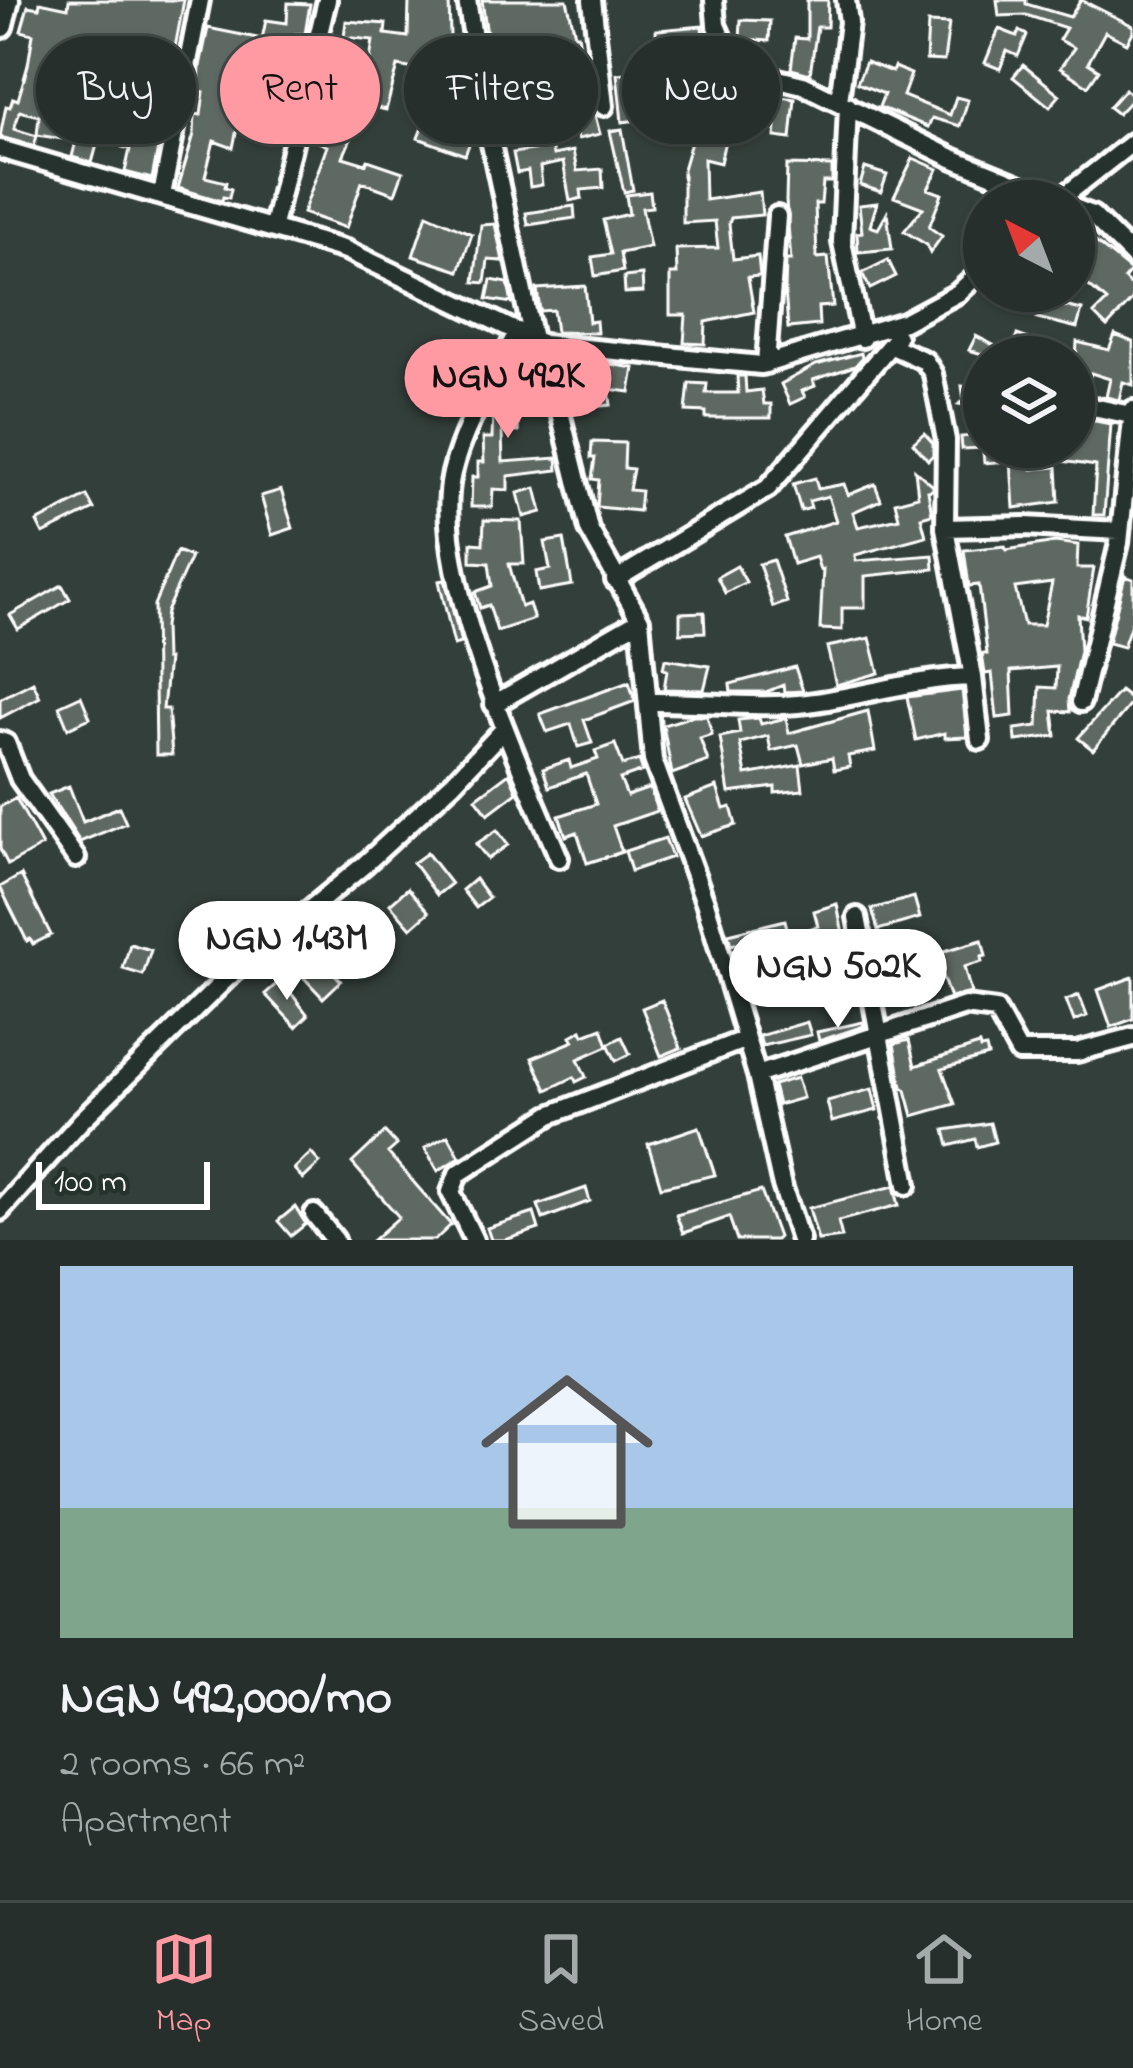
<!DOCTYPE html>
<meta charset="utf-8">
<style>
:root{--surface:#262f2c;--page:#323b38;--text:#f1f3f6;--muted:#a4a9a9;--line:#424a48;--accent:#ff9aa2}
body{margin:0;font-family:"Indie Flower",sans-serif;background:var(--page);color:var(--text);height:100vh;display:flex;flex-direction:column;font-size:45px;white-space:nowrap}
*{box-sizing:border-box;margin:0}
p{font-size:39px;color:var(--muted)}
.icon{flex:none;width:66px;height:66px;fill:none;stroke:currentColor;stroke-width:2;stroke-linecap:round;stroke-linejoin:round}
.map{position:relative;height:1240px;overflow:hidden}
.drawer{display:flex;flex-direction:column;background:var(--surface);flex:1}
.drawer>*{flex:none}
.top-card{position:absolute;left:36px;top:36px;width:1062px;height:108px;display:flex;gap:24px}
.needle{width:78px;rotate:318deg}
.tools{position:absolute;left:963px;top:180px;display:grid;gap:24px}
.tools a{display:grid;place-items:center;width:132px;height:132px;border-radius:50%;background:var(--surface);box-shadow:0 3px 9px #0004,0 0 0 3px var(--line);font-size:60px}
.scale{position:absolute;left:36px;bottom:30px;width:174px;box-sizing:border-box;padding-left:12px;border:6px solid #fff;border-top:0;font-size:33px;line-height:42px;white-space:nowrap;color:#fff;-webkit-text-stroke:9px #26332d;paint-order:stroke}
.price{position:absolute;translate:-50% -102px;padding:0 27px;border-radius:42px;background:#fff;color:#222;font-size:39px;line-height:78px;filter:drop-shadow(0 3px 6px #0008)}
.price::after{content:'';position:absolute;left:50%;top:72px;width:36px;height:27px;margin-left:-18px;background:inherit;clip-path:polygon(0 0,100% 0,50% 100%)}
.price.selected{background:var(--accent);color:#111}
ul{padding:0;list-style:none}
li{display:grid;align-content:center;gap:24px;height:636px;padding:0 60px}
li+li{border-top:3px solid var(--line)}
li span{display:grid;place-items:center;height:372px;border-radius:0px;color:#555}
li>.icon{margin-inline-start:auto}
span .icon{width:216px;height:216px;fill:#fffc;stroke-width:1}
li b{font-size:51px}
.chip{padding:0 42px;border-radius:54px;background:var(--surface);box-shadow:0 3px 9px #0004,0 0 0 3px var(--line);font-size:42px;line-height:108px}
.chip.selected{background:var(--accent);color:#111}
.dock{display:flex;justify-content:space-around;align-items:center;height:168px;border-top:3px solid var(--line);background:var(--surface);font-size:33px;color:var(--muted)}
.dock a{display:grid;justify-items:center;gap:6px}
.dock .selected{color:var(--accent)}
.map>svg:first-child{display:block}
.building{fill:#5f6964;stroke:#fff;stroke-width:3;fill-rule:evenodd}
.lines{fill:none;stroke-linecap:round;stroke-linejoin:round}
.minor-casing{stroke:#fff;stroke-width:26}
.highway-casing{stroke:#fff;stroke-width:33}
.minor{stroke:#26332d;stroke-width:16}
.highway{stroke:#26332d;stroke-width:24}
</style>
<div class="map">
<svg width="1133" height="1240" viewBox="0 0 1133 1240">
<rect width="100%" height="100%" fill="#333f3a"/>
<filter id="ink" filterUnits="userSpaceOnUse"><feTurbulence type="fractalNoise" baseFrequency=".00833" numOctaves="2"/><feDisplacementMap in="SourceGraphic" scale="24" xChannelSelector="R" yChannelSelector="G"/><feConvolveMatrix kernelMatrix="1 2 1 2 8 2 1 2 1" color-interpolation-filters="sRGB"/></filter>
<g filter="url(#ink)">
<path class="building" d="M69 0H184L165 101 131 92 128 114 163 122 152 179 125 172 130 149 122 147 124 137 100 134 92 163 72 157 76 141 37 135 39 116 20 111 14 129 37 136 34 146 0 137 6 106 10 107 13 98 18 100 28 65 33 34 21 31 28 6 39 8 40 2 68 8ZM97 34 143 44 136 73 92 59Z
M482 0H567L575 34H578L581 53 577 54 584 97 590 96 600 134 578 139 573 116 551 120 550 109 501 116 499 83 494 84ZM538 41 546 92 512 96 504 46Z
M807 0H828L827 27H817L810 74 791 69 795 38 807 39Z
M997 0H1026V4L1070 17 1081 0 1133 26V32L1127 43 1105 32 1088 63 1099 70 1088 86 1060 68 1074 48 1059 40 1066 28 1026 15 999 16Z
M409 1H449L451 68H456L454 86 413 81 414 69 398 66 386 110 373 107 359 134 354 132 343 157 366 164 368 160 403 172 395 194 362 182 346 228 303 213 327 146 316 141 333 97 320 92 330 47 370 60 373 40 344 37 346 21 386 24 385 34 408 37Z
M288 3 310 4 305 34H298L302 38 284 123 263 118 269 93 245 90 233 148 214 141 205 177 226 182 225 187 231 189 229 198 223 197 222 201 178 188 194 134 195 114 201 115 204 92 199 91 200 66 208 28 262 39 266 20 287 23Z
M741 20 770 21 769 41 740 39Z
M928 23 949 24 944 61 926 60Z
M702 26 704 47 657 51 656 30Z
M999 29 1017 36 1019 31 1027 35 1018 56 1007 51 1000 69 985 63Z
M866 62 892 72 894 67 911 74 903 96 950 115 956 97 968 100 960 126 932 118 928 127 879 107 884 94 857 83Z
M1023 65 1060 95 1050 107 1013 77Z
M648 70 651 97 706 91 708 111 622 122 617 74Z
M1125 89 1133 98 1118 114 1109 107Z
M749 92 795 99 791 139 775 137 778 108 749 107Z
M426 117 473 134 465 155 418 138Z
M695 128 726 136 720 163 704 159 705 200 760 192 762 215 731 218 729 224 733 259 758 256 760 276 748 277 754 312 706 322 705 344 684 343 686 315H670V274H677L676 249 718 248 715 221 683 223V169Z
M622 129 633 190 624 192 610 131Z
M551 147 553 155 573 151 577 171 602 169 603 188 581 190 582 198 570 201 563 162 540 167 542 185 530 187 528 171 517 173 513 153Z
M913 158 938 169 928 189 942 194 929 227 942 236 930 253 927 245 904 231 923 208 894 197Z
M787 165 832 166V182H823L821 204H815L817 258 828 257 833 306 818 307 819 325 788 328 785 290 786 260H791L786 201Z
M865 168 887 175 881 192 860 185Z
M650 192 652 207 642 208 650 247 620 253 623 271 595 276 592 257 611 254 603 220 629 214 626 195Z
M877 203 870 226 878 229 887 213 892 249 858 252 857 233 862 232 859 205Z
M574 206 575 218 528 225 526 213Z
M427 214 472 234 459 271 413 256Z
M495 224 503 261 488 260 485 283 474 282 481 225Z
M1093 240 1131 271 1124 279 1133 288V299L1107 327 1094 314 1107 301 1084 282 1064 304 1050 291H1074V261Z
M888 260 896 276 870 289 862 273Z
M642 275 643 292 625 293 624 277Z
M491 280 508 283 512 303 487 299Z
M585 286 589 322 596 321 597 333 556 332 553 310 540 311 537 289Z
M1041 301 1082 310 1077 328 1037 318Z
M1017 335 1034 341 1029 357 1009 355Z
M1115 335 1133 342V385L1123 382 1119 400 1106 397 1110 379 1091 373 1086 393 1074 391 1077 342 1109 350Z
M976 336 997 347 992 357 969 350Z
M861 353 862 358 855 366 813 380 815 386 802 391 805 397 790 404 781 384 816 365Z
M519 356 534 360 537 372 528 406 524 405V413L519 412 518 432 502 431 503 462 557 458 558 470 508 476V490L493 489 492 507H471L472 477H478V462H484L483 438H492L493 415H503Z
M609 364 634 368 630 392 609 389 611 405 574 409 566 368Z
M737 376H745L746 392 762 390 764 404H771V418H706V412L686 411 689 383 707 384 706 393H738Z
M962 386 980 389 976 407 959 404 964 400Z
M1074 417 1111 424 1104 515H1093L1096 466 1055 460 1057 447H1074Z
M924 433 933 443V455L928 460 913 443Z
M984 435V448L962 449 961 437Z
M592 442 625 443 624 468 633 469 629 490 641 491 639 511 597 507 599 480 592 479 595 458H591Z
M1008 447H1028L1032 469 1057 467 1059 502 1014 508 1011 461 984 463 983 452Z
M915 470 933 486V490L928 491 932 514 921 517 926 536 855 555 856 561 933 555 934 569 865 576V608H842V630L820 629 823 569 820 570 816 557 793 564 785 537 836 521 828 496 809 501 811 508 801 511 793 484 815 478 818 489 844 484 848 495 875 484 881 500 853 512 858 527 899 518 895 502 918 496Z
M536 488 542 512 524 517 518 493Z
M281 490 293 528 272 535 261 496Z
M87 496 94 509 43 534 37 522Z
M484 520 521 521 524 564H509L521 607 529 604 534 619 497 631 489 605 480 608 475 592 492 586 489 563 471 562V543L483 544Z
M564 539 572 585 539 591 536 572 550 569 545 542Z
M1055 542 1078 545 1077 568H1094L1086 617 1078 615 1080 651 1069 699 1070 712 1053 711 1056 736 1016 741 1015 729 1038 726 1040 687 1056 688 1057 667 1011 671 1013 716 997 718 992 673 985 674 982 654H987L979 585 969 586 964 550 1005 546 1006 550ZM1052 583 1043 625H1024L1015 588Z
M177 551 191 557 166 612 164 626 165 659H168L163 709H168L172 755H156L154 605Z
M773 560 787 602 773 607 759 564Z
M737 566 746 582 725 593 717 577Z
M1125 576 1133 579V618L1123 647 1108 643Z
M445 580 461 643 454 645 439 581Z
M62 585 70 599 18 629 10 615Z
M704 612 705 632 680 633V613Z
M870 638 879 673 836 685 827 647Z
M665 659 710 666 704 690 664 689 667 670 663 669Z
M795 667 803 691 784 692 783 685 766 692H731L730 684Z
M33 682 40 697 0 718V699Z
M629 682 635 701 584 720 592 743 578 747 571 724 547 732 540 714Z
M962 690 967 737 945 738V733L916 740 907 697Z
M1120 691 1133 701 1093 750 1078 738Z
M81 696 90 718 68 728 59 706Z
M868 711 875 751 848 756 850 767 834 770 832 758 803 764 798 745 771 751 768 736 740 743 746 775 800 765 803 790 775 793V787L729 793 720 737 740 733 738 720 759 718 761 724 786 718 789 733Z
M693 716H707L712 734 700 738 708 761 672 774 663 725Z
M615 744 623 765 639 760 643 771 620 779 627 796 650 788 657 811 613 826 622 852 587 863 577 832 566 836 559 816 596 804 586 774 549 787 543 769 569 760 571 768 598 759 595 751Z
M509 773 517 792 488 814 476 798Z
M69 786 83 822 119 807 126 823 80 842 49 794Z
M717 787 724 809 731 807 736 825 701 836 685 799Z
M16 798 42 846 8 865 0 849V807Z
M497 830 508 845 488 859 476 844Z
M665 838 672 857 631 871 625 851Z
M427 853 451 884 437 895 413 863Z
M21 875 51 935 33 944 30 939 27 941 0 887Z
M475 879 489 898 476 908 462 890Z
M408 888 429 912 411 928 390 904Z
M914 897 920 918 878 930 872 909Z
M837 904 851 975 833 980 829 967 805 974 801 961 817 956 809 929 818 926 814 911Z
M785 920 788 932 731 945 728 934Z
M982 940 986 956 981 957 982 962 964 967 971 993 950 998 939 968 886 985 883 969Z
M130 944 151 950 143 975 123 969Z
M318 956 341 981 323 998 295 968 305 959 309 964Z
M1133 977V1019L1111 1027 1098 990Z
M281 980 308 1015 296 1027 265 994Z
M1079 995 1087 1016 1074 1021 1066 1000Z
M662 1000 681 1048 661 1056 642 1008Z
M807 1022 811 1035 762 1046 759 1036Z
M863 1022 864 1026 819 1041 817 1032Z
M602 1028 608 1046 578 1059 586 1077 576 1082 574 1077 547 1090 532 1058 574 1041 571 1036 582 1030 584 1035Z
M622 1037 630 1054 616 1061 608 1044Z
M909 1040 915 1066 979 1045 980 1049 986 1048 988 1056 942 1069 955 1104 913 1116 906 1090 902 1087 894 1044Z
M797 1078 803 1098 778 1105 773 1085Z
M872 1089 877 1110 832 1122 827 1101Z
M990 1123 995 1142 977 1147 975 1139 949 1146 945 1130Z
M699 1127 715 1175 661 1187 648 1144Z
M385 1132 397 1145 388 1153 451 1225 435 1240H373L399 1217 352 1163Z
M448 1135 460 1157 438 1171 425 1148Z
M311 1153 320 1163 303 1179 294 1169Z
M894 1186 899 1205 838 1221 842 1237 818 1240 809 1208Z
M586 1188 590 1201 543 1219 538 1205Z
M761 1191 778 1237 775 1240H737L729 1217 683 1233 676 1215Z
M295 1207 306 1224 291 1236 278 1221Z
M534 1213 539 1229 505 1240H491L487 1228Z"/>
<g class="lines">
<defs>
<path id="minor" d="M467 0 488 130 533 339
M592 0 604 106
M714 0 716 25 726 48 742 64 761 75 803 85 952 158 1058 201
M839 101 849 22 846 0
M848 106 842 242 862 338
M0 149 346 250 543 344 761 365 904 322 958 293 984 269
M162 195 200 0
M1058 201 1133 142
M1074 208 1092 215 1133 256
M273 226 327 0
M518 331C495 376 464 423 452 473 429 570 520 765 559 858
M543 344 589 529 640 620 653 760 705 902 757 1075
M892 346 925 361 933 374 946 440 945 528 973 677 980 740
M766 364 777 216
M1074 403 1131 415
M945 528 1025 526 1120 531
M615 580 768 488 897 337
M649 702C702 701 756 709 808 703 864 696 916 678 973 677
M1081 702 1119 543 1133 410
M494 704 640 620
M0 741 6 743 20 779 76 858
M857 917 907 1185
M0 1211 80 1122 227 978 365 864 453 783 504 729
M314 1214 335 1240
M474 1240 451 1192 458 1174 550 1115 746 1039
M800 1240 781 1182 757 1075 965 1006 996 1010 1019 1052H1077L1133 1037"/>
<path id="highway" d="M0 25 6 0"/>
</defs>
<use href="#minor" class="minor-casing"/>
<use href="#highway" class="highway-casing"/>
<use href="#minor" class="minor"/>
<use href="#highway" class="highway"/>
</g>
</g>
</svg>
<div class="tools">
<a><svg class="needle" viewBox="-14 -14 28 28"><path d="M0-13l5 13h-10z" fill="#e53935"/><path d="M0 13l5-13h-10z" fill="#a4a9a9"/></svg></a>
<a><svg class="icon" aria-label="layers" viewBox="0 0 24 24"><path d="M12 4l9 5-9 5-9-5zM3 14l9 5 9-5"/></svg></a>
</div>
<div class="scale">100 m</div>
<b class="price selected" style="left:508px;top:441px">NGN 492K</b>
<b class="price" style="left:287px;top:1003px">NGN 1.43M</b>
<b class="price" style="left:838px;top:1031px">NGN 502K</b>
<div class="top-card">
<a class="chip">Buy</a>
<a class="chip selected">Rent</a>
<a class="chip">Filters</a>
<a class="chip">New</a>
</div>
</div>
<section class="drawer">
<ul>
<li><span style="background:linear-gradient(#a9c7e8 65%,#7fa58c 0)"><svg class="icon" aria-label="home" viewBox="0 0 24 24"><path d="M3 11l9-7 9 7M6 9v11h12V9"/></svg></span><div><b>NGN 492,000/mo</b><p>2 rooms · 66 m²</p><p>Apartment</p></div></li>
</ul>
</section>
<nav class="dock">
<a class="selected"><svg class="icon" aria-label="map" viewBox="0 0 24 24"><path d="M3 6l6-2 6 2 6-2v14l-6 2-6-2-6 2zM9 4v14M15 6v14"/></svg>Map</a>
<a><svg class="icon" aria-label="saved" viewBox="0 0 24 24"><path d="M7 4h10v16l-5-4-5 4z"/></svg>Saved</a>
<a><svg class="icon" aria-label="home" viewBox="0 0 24 24"><path d="M3 11l9-7 9 7M6 9v11h12V9"/></svg>Home</a>
</nav>
